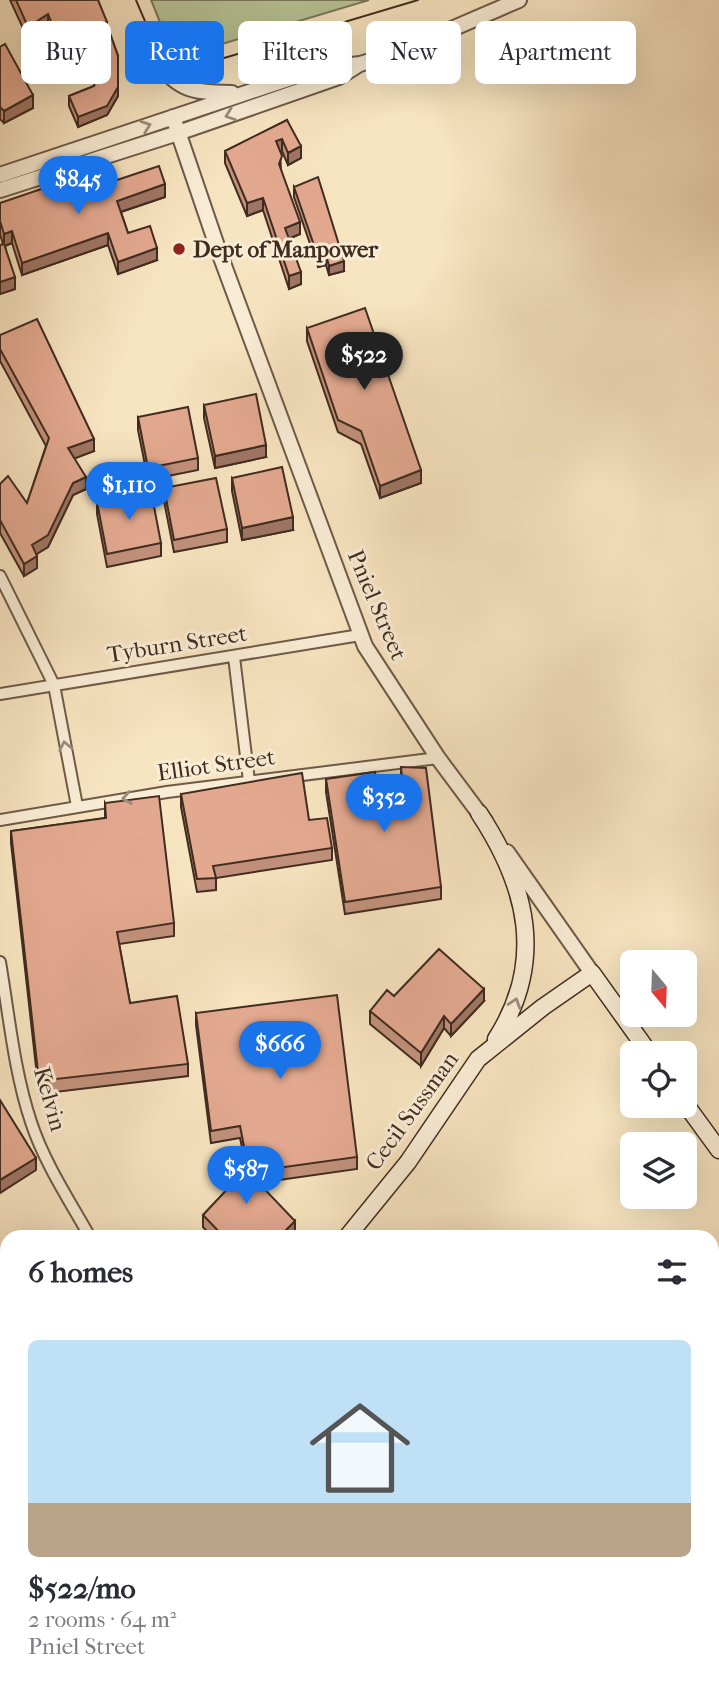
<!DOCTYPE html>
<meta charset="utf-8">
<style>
:root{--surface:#fff;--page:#f7f7f7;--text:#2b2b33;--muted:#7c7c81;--accent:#1a73e8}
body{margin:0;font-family:"IM FELL French Canon",serif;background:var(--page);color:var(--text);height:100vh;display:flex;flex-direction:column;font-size:26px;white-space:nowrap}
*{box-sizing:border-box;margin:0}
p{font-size:23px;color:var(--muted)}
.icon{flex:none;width:38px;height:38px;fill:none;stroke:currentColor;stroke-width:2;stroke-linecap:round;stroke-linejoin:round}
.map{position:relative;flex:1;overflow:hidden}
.side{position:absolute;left:0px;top:1230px;width:719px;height:471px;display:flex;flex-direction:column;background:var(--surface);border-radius:21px 21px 0 0;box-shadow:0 7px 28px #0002}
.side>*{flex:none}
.hud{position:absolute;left:21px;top:21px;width:677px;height:63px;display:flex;gap:14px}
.needle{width:46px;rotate:161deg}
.tools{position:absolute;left:620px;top:950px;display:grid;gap:14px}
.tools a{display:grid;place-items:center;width:77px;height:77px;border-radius:10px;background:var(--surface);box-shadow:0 7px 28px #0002;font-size:35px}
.price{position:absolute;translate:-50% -60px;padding:0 16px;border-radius:24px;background:var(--accent);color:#fff;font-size:23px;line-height:46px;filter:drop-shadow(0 2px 4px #0008)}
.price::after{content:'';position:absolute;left:50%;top:42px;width:21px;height:16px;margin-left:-10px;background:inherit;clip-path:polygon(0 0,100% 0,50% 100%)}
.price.on{background:#222;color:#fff}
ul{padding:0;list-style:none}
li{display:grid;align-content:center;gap:14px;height:371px;padding:0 28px}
li span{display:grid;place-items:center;height:217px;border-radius:10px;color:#555}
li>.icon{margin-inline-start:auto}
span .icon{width:126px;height:126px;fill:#fffc;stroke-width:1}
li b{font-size:30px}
h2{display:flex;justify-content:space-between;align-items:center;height:84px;padding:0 28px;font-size:30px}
.pill{padding:0 24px;border-radius:10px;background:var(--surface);box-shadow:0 7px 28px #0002;font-size:24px;line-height:63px}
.pill.on{background:var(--accent);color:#fff}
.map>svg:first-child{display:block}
.green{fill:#b7c597;stroke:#7c785c;stroke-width:2}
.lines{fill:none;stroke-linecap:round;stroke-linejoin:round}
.minor-casing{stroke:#6e5a48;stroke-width:14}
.tertiary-casing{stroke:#6e5a48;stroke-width:18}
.secondary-casing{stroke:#402c20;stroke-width:19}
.minor{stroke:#faedd6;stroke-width:10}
.tertiary{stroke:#faedd6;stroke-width:14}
.secondary{stroke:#faedd6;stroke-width:16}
.tram{stroke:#402c20;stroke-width:2}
.wall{fill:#c3917c;stroke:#402c20;stroke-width:2}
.shaded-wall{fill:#9f7665;stroke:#402c20;stroke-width:2}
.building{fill:#e3a990;stroke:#402c20;stroke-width:2}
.oneway{stroke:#9d8c7b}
.poi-dot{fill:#8f2418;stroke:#faedd6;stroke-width:2.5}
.labels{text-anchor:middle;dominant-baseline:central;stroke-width:6;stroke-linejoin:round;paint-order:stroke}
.poi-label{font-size:23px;font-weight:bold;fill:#402c20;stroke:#faedd6;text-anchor:start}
.street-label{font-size:23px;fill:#402c20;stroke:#faedd6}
</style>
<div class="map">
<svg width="719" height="1700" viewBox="0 0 719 1700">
<rect width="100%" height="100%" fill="#f7e4c0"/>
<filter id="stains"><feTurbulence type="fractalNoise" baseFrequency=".00286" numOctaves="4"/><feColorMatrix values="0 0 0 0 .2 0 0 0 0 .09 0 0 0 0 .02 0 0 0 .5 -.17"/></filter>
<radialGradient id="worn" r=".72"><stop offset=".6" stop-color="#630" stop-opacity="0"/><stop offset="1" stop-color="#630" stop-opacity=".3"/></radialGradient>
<path class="green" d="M151 0H369L212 47 182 44 164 32Z"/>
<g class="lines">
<defs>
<path id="minor" d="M0 576 54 685 77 806
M234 657 249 781
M0 694 360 635
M0 820 167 792 438 758
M0 962C9 1015 14 1071 31 1122 44 1162 69 1200 90 1237"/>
<path id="tertiary" d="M149 55C181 89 184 92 232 93
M173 117 219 252 365 646 438 758 485 821
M0 175 318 69 360 64 396 53 519 0
M0 190 178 133 339 77 358 65
M507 852 592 973"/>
<path id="secondary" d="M479 813C527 886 546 961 496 1039
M684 1102 719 1150
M347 1237 408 1162 478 1059 543 1007 592 973 650 1054
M0 1451 7 1450"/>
</defs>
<use href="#minor" class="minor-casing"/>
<use href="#tertiary" class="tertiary-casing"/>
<use href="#secondary" class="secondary-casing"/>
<use href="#minor" class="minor"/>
<use href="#tertiary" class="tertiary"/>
<use href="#secondary" class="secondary"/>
<path class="tram" d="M136 0C153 40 162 72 214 61L418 0"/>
</g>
<path class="wall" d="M10 0H98L118 56V96L107 115 78 127 69 106V96L94 86 100 65 90 40 58 52 48 27 28 39Z
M0 47 33 108 4 123 0 119Z
M287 120 301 158 288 165 282 151 280 152 281 170 300 234 289 239 301 284 289 289 263 210 247 216 225 163V151Z
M294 187 344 271 329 275 326 265 318 267 294 197Z
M93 188 165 197 121 212 128 233 157 260 118 274 108 245 22 275 12 243 5 246 15 289 0 294V245L3 244 0 234V203Z
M307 328 421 483 380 498 361 444 338 432 307 341Z
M0 335 94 451 74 458 86 489 73 495 48 547 36 554 37 568 24 576 0 533V484L27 503 46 446 0 361Z
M204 405 266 457 215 468 204 418Z
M138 417 198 458V470L148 480 138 430Z
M232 478 293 530 242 540 232 491Z
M164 488 227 529V542L174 552 164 501Z
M97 502 161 543V556L107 567 97 514Z
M401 767 441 887V899L345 914 326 792V779H376L401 777Z
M181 794 309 820 332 848V860L216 878V890L197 892 181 807Z
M105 803 174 923V936L119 944 130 1003 188 1064V1076L39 1094 11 843V831L105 818Z
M394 996 484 1001 451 1036 444 1028 421 1066 370 1024V1011Z
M196 1013 357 1157V1169L258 1183 295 1234 292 1237H212L203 1227V1215L228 1189 214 1175V1163L247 1170 240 1138 211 1143 196 1025Z"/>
<path class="shaded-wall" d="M48 14V27L28 39V27Z
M107 22V34L90 31V40L58 52V39Z
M118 87V96L107 115 78 127V117Z
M33 95V108L4 123V111Z
M282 139V151L276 153V141Z
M301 146V158L288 165V153Z
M165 184V197L117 213V201Z
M263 198V210L247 216V203Z
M300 222V234L285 240V228Z
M12 231V243L4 246V234Z
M108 233V245L22 275V263Z
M157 248V260L118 274V262Z
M326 255V265L318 267V257Z
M344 261V271L329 275V266Z
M301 272V284L289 289V276Z
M15 277V289L0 294V282Z
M94 439V451L68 461V448Z
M266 445V457L215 468V456Z
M421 470V483L380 498V486Z
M86 477V489L73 495 48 547 32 557V545L73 483Z
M293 517V530L242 540V528Z
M37 556V568L24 576V564Z
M484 989V1001L451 1036V1024Z
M444 1016V1028L421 1066V1053Z
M36 1158V1170L0 1193V1180Z
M295 1221V1234L292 1237H279Z"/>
<path class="building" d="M16 0H98L107 22 58 39 48 14 28 27Z
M107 25 118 56V87L107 106 78 117 69 96 94 86 101 59 90 31Z
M5 44 33 95 4 111 0 107V47Z
M287 120 301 146 288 153 282 139 276 141 282 156 279 164 300 222 285 228 301 272 289 276 263 198 247 203 225 151Z
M159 166 165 184 117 201 128 233 150 226 157 248 118 262 108 233 22 263 12 231 4 234 0 221V203L88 173 93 188Z
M318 177 344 261 329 266 326 255 318 257 294 187Z
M4 244 15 277 0 282V245Z
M365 308 421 470 380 486 361 431 338 420 307 328Z
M37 319 94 439 68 448 86 477 73 483 48 535 32 545 37 556 24 564 0 520V484L8 476 27 503 49 438 0 349V335Z
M256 394 266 445 215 456 204 405Z
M188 407 198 458 148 468 138 417Z
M282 467 293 517 242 528 232 478Z
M216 478 227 529 174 540 164 488Z
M151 491 161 543 107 554 97 502Z
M401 767 426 768 441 887 345 902 326 779 375 772 376 779 402 777Z
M302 773 309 820 327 818 332 848 213 866 216 878 197 879 181 794Z
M159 796 174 923 117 932 130 1003 177 996 188 1064 39 1081 11 831 106 818 105 803Z
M439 949 484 989 451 1024 444 1016 421 1053 370 1011 387 990 394 996Z
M337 995 357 1157 249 1172 240 1126 211 1131 196 1013Z
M0 1100 36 1158 0 1180Z
M228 1151 295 1221 279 1237H224L203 1215 234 1182 214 1163Z
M53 1694H149L150 1700H27Z
M234 1694H274L275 1700H235Z"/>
<defs><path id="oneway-chevron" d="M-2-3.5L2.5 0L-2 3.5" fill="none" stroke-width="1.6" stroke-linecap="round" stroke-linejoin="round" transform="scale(1.75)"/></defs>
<g class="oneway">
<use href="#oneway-chevron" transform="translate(230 115) rotate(160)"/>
<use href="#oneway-chevron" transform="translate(146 126) rotate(-19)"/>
<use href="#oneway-chevron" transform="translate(65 746) rotate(-101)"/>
<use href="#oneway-chevron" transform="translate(127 798) rotate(171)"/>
<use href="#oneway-chevron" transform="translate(515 1003) rotate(-72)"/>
</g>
<circle class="poi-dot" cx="179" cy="249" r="7"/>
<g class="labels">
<g class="poi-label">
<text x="193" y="249">Dept of Manpower</text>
</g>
<g class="street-label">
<text transform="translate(377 605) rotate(67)">Pniel Street</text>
<text transform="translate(177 644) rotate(-9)">Tyburn Street</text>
<text transform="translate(216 765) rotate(-8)">Elliot Street</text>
<text transform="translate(50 1099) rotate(74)">Kelvin</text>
<text transform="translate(412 1111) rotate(-54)">Cecil Sussman</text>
</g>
</g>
<rect width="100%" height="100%" filter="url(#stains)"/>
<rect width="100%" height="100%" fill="url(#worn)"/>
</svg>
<div class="tools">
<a><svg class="needle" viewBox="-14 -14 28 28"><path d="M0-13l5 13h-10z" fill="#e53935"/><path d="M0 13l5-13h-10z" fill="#7c7c81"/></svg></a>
<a><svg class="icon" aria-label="locate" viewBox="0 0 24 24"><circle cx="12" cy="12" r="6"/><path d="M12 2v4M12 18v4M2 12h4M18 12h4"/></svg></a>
<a><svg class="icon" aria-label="layers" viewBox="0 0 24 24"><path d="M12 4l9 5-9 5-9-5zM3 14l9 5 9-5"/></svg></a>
</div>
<b class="price" style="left:78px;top:216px">$845</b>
<b class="price on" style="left:364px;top:392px">$522</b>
<b class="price" style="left:129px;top:522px">$1,110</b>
<b class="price" style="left:384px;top:834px">$352</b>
<b class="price" style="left:280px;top:1081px">$666</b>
<b class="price" style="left:246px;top:1206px">$587</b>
<div class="hud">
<a class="pill">Buy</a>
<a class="pill on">Rent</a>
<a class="pill">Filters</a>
<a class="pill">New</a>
<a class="pill">Apartment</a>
</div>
<section class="side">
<h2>6 homes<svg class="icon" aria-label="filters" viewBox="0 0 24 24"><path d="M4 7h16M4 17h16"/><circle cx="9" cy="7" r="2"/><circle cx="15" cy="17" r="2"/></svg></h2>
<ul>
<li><span style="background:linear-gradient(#bfe0f5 75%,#b9a48a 0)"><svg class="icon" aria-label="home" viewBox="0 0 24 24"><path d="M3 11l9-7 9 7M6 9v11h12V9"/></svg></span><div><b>$522/mo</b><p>2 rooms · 64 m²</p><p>Pniel Street</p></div></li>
</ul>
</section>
</div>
